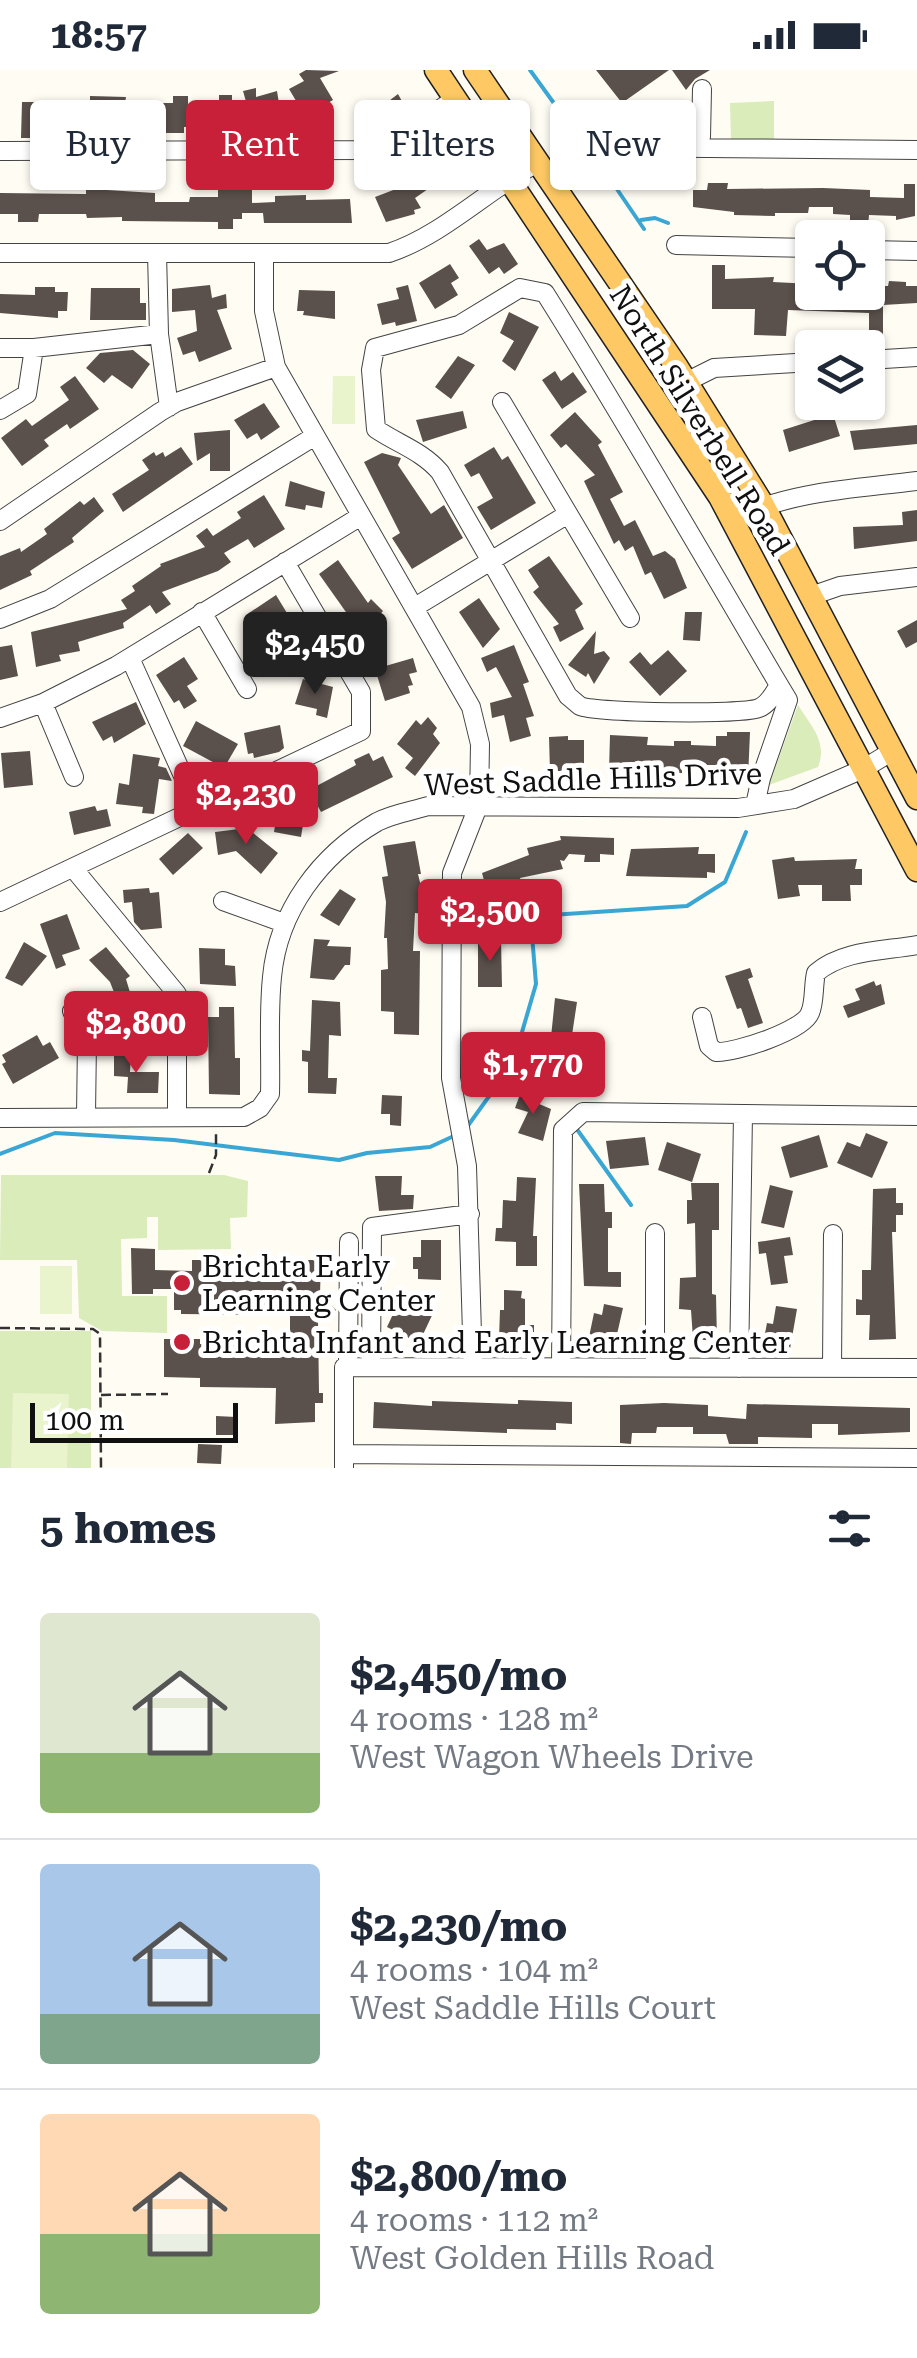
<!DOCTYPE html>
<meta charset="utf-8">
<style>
:root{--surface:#fff;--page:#f6f6f7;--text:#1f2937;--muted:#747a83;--line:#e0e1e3;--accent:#c82039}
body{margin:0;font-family:"Roboto Serif",serif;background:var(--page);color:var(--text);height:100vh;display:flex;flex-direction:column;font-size:38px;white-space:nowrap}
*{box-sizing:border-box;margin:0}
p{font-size:32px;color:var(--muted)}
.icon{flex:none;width:55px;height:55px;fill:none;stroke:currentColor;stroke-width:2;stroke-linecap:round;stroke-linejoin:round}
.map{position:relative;height:1398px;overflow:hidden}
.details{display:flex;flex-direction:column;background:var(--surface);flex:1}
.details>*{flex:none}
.top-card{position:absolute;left:30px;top:30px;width:858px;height:90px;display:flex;gap:20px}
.buttons{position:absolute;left:795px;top:150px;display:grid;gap:20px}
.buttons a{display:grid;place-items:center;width:90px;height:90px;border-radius:10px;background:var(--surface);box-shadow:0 2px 8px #0004;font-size:50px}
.scale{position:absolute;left:30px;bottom:25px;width:208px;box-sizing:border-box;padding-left:10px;border:5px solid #101010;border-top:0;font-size:28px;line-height:35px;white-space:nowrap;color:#101010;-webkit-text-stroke:8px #fff;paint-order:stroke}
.price{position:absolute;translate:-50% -85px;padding:0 22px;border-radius:10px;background:var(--accent);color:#fff;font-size:32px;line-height:65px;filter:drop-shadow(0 2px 5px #0008)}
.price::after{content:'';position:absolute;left:50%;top:60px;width:30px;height:22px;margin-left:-15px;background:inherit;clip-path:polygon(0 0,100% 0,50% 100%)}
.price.current{background:#222;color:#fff}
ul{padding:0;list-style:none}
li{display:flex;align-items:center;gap:30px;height:250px;padding:0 40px}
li+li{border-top:2px solid var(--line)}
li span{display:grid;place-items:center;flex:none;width:280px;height:200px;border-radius:10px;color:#555}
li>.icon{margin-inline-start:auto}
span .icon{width:120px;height:120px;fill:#fffc;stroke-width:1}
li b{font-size:42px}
h2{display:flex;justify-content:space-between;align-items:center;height:120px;padding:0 40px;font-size:42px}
.tag{padding:0 35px;border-radius:10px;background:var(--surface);box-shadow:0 2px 8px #0004;font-size:35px;line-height:90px}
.tag.current{background:var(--accent);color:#fff}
.status{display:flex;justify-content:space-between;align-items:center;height:70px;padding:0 50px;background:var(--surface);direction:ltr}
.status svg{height:28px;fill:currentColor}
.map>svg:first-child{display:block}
.green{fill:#d9ecba}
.pitch{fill:#e9f3cc}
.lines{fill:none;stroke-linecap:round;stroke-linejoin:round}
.stream{stroke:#39a6d4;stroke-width:4}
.building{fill:#5a504c}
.minor-casing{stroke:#434343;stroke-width:20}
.major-casing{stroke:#212121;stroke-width:25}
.path{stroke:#323232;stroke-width:2.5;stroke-dasharray:10 5;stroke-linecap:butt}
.minor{stroke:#fff;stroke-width:18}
.major{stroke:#fec964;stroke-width:22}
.poi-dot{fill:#c82039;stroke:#fff;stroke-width:4}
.labels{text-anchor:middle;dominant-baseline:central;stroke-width:10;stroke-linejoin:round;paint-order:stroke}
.street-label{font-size:30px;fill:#101010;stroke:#fff}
.poi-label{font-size:30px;fill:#101010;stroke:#fff;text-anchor:start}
</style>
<div class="status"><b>18:57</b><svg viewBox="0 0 49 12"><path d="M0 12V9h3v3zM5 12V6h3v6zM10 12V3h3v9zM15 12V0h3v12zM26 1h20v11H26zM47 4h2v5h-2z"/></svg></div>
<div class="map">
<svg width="917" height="1398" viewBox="0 0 917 1398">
<rect width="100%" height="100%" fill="#fffcf3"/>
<path class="green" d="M774 31V71H731L730 33Z
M798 635C811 656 828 672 818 697L769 715Z
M1 1105H224L248 1111 247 1147 230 1148 231 1179 158 1180V1147H147V1168L121 1169 122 1226H167V1263L102 1261 79 1248 77 1190H0Z
M0 1261H91V1398H0Z"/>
<path class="pitch" d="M333 306H355V354H332Z
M40 1196H72V1244H40Z
M13 1323 69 1324 67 1398H11Z"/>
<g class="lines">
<path class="stream" d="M530 0 574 61
M606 103 644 159
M641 150 655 148 668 153
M467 1057 513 993 536 914 532 865 551 845 687 836 725 812 746 762
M576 1058 631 1135
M0 1084 55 1063 174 1070 339 1090 367 1083 430 1077 456 1065"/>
</g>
<path class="building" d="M306 0 339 1 320 8 333 30 305 46 289 19 304 11 299 4Z
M596 0H669L622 33Z
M672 0H710L695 9 686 20Z
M256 18V27L277 21 281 46 275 49 277 54 254 60 243 21Z
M398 24 409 44 385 60 373 43Z
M219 25H232V58H228V63H211V57H184V63H160V57L129 56 130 60 101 61V66H83V58H50L46 68H21L22 32H34V43H59V38H90V26L126 27 125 34 155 36V33H173V26H188V35L219 36Z
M436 70 457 99 415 128 421 138 414 140 415 144 386 152 375 127 422 109 406 86 413 80 417 83Z
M252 108V133L275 132V126L306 125V130L350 129 352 153H264L263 143H242V149H233V159H218V152L122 151V147L87 148 86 144H39L38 152H18V144H0V123L86 124V120H107L155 123V132H189L190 127H218V109Z
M708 113H728L727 119 823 118 870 120V127L904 128V114H915V146L896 150V146L869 145 868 157 850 156V145L833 144V137H809L808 143H775V146L734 145V142L693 137V120H707Z
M479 169 487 180 504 173 518 194 504 204 499 197 489 204 469 176Z
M450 194 459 208 451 213 458 225 435 239 419 213Z
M712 195H725V209L774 207 773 212 812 214V222H868V216H888L889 211 906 212V216H917V233L883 235V265L869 266V243L788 240 786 266 754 265 755 239H712Z
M210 215 212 228 226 224 227 238 217 240 232 279 199 292 195 281 183 285 177 268 197 261 195 240 172 242V219Z
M408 215 417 251 396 256 395 252 382 255 377 234 399 229 396 218Z
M35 217H55V222H68L67 241H58V248L0 243V224L35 225Z
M91 218H140V233H146V250H90Z
M299 220 335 221V249L303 245 304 241H297Z
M509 242 539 257 515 301 502 291 514 271 500 263Z
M133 280 150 294 132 319 112 305 104 313 86 298 100 283Z
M458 286 475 295 451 329 435 317Z
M555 301 561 311 573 302 587 322 562 339 542 310Z
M75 306 99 339 70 359 67 354 44 370 49 376 22 396 1 368 26 349 32 356 69 330 60 317Z
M264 333 280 357 261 370 257 363 247 369 234 350Z
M463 341 467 358 423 372 416 350Z
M575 342 602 372 598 375 623 422 610 429 624 456 635 450 653 486 665 481 675 489 687 518 664 529 651 502 645 505 633 476 625 481 619 470 614 474 584 411 595 405 566 374 561 378 550 365Z
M833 344 840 366 789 382 783 360Z
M917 355V374L854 380 850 361Z
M230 360V401H210V383L197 391 194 363Z
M181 377 193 394 123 442 112 424 149 400 142 390 154 382 156 386 163 382 165 387Z
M494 377 502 390 508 386 536 433 491 460 477 437 493 428 479 403 471 407 464 395Z
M382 383 401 388 398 395 431 444 444 435 463 468 412 499 392 468 400 463 364 392Z
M290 411 325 422 322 438 306 435 305 440 285 436Z
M264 425 285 459 254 478 248 469 224 483 231 492 218 501 162 522 171 534 156 544 150 535 123 553 124 558 78 572 80 581 59 585 61 591 36 597 31 562 127 539 121 530 135 521 132 516 161 496 160 494 205 477 196 466 207 458 213 466 241 448 237 442Z
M94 427 104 441 72 468 74 472 30 501 32 505 0 520V486L20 478 21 482 47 464 44 459 80 431 84 435Z
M917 440V471L854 479 853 457 903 455 902 442Z
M549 486 583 534 575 540 584 559 560 572 553 557 559 554 533 522 539 517 528 500Z
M338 490 368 533 371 529 383 541 374 552 383 560 364 583 343 563 353 552 319 504Z
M276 525 301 566 270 584 254 562 260 558 249 543Z
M479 528 500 559 483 578 459 542Z
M685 542H702L700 571 683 570Z
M917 550V572L906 578 897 561Z
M596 561 594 584 604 581 610 588 594 614 588 603 586 607 568 595Z
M12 575 18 606 0 610V577Z
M514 575 529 612 523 614 534 646 526 648 531 666 510 672 504 645 492 648 490 633 512 627 496 597 487 602 481 588Z
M668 580 687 601 660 626 629 592 640 582 651 595Z
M184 587 198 609 187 616 197 631 184 639 179 630 174 633 156 605Z
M413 588 417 602 409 604 413 615 408 616 410 623 385 631 375 599Z
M303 609 333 617 327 648 316 645 317 639 295 634Z
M136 632 146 654 114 673 112 666 103 671 92 652Z
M428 647 437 658 433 664 440 673 415 706 405 698 413 688 397 674 416 650 421 655Z
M196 651 238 674 224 698 183 676Z
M280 655 284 678 279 682 254 688 253 683 248 684 244 663Z
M727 662H750L748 709H736V697L721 695H693V700H682V703H661V692L624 693V702H609L610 665 648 667 647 675 674 676V671H691V675L716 676V666H727Z
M568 666V670H584V696H564L563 701H550L549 667Z
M30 681 33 715 4 718 1 683Z
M369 683 373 691 383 686 393 707 321 742 309 720 356 695 354 690Z
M133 684 160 688 158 696 166 698 172 711 159 709 154 744 142 743 143 737 116 734 119 713 129 715Z
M280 725 307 730 301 767 274 762Z
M95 736 97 741 107 739 111 756 74 765 69 742Z
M247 758 278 783 261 804 236 781 218 785 215 762Z
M188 763 203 778 173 805 159 789Z
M560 766 614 768V785L600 784V792H584L585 785 569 784 564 791 560 790 563 799 520 808 526 824 491 836 482 803 529 785 527 778 561 770Z
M415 771 421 804H418L424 829V844L415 843 413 881H420L419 965 394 964V942L381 941V900L388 899 387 868H384L386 832 382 807 388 806 383 776Z
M699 777 698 784H715V803L707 802V808L626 806 631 779Z
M794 787 795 791 857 789 855 799H862V815H850L851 831H822V815H798L800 826 778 829 772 790Z
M149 818 150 823 159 822 162 858 141 860 134 852 132 832 124 833 123 820Z
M340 819 356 829 339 856 320 845Z
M67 844 80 879 62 885 66 895 56 899 40 854Z
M314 869 330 870 327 876 351 877 350 895H345L334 910 310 908Z
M478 870H501L502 917H478Z
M24 872 47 886 22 916 5 908Z
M106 877 130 906 126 909 134 936 151 932 158 972 137 977 132 954 118 957 114 941 121 940 110 912 89 890Z
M199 878 225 879V895L235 896 236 916 200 914Z
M750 898 753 907 748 909 763 953 748 958 741 938 737 939 725 906Z
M874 911 876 916 881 914 885 934 848 948 843 936 860 930 855 919Z
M555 928 577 932 572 965 579 967 578 981 550 977Z
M312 930 340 932 341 966 329 965 328 1008H337L336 1024 308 1023V992L302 991V980L310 981Z
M219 937H234L235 988H240V1025L209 1024 208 947H219Z
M37 965 43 976 50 972 59 988 13 1014 2 994 6 992 2 985Z
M114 984H131L130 1002H159L158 1023H127L128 1007 114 1006Z
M521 1022 534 1027 532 1031 551 1039 543 1071 518 1063 528 1042 515 1038Z
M382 1025 402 1026 401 1056 390 1055V1044H381Z
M866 1063 888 1072 872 1108 837 1093 847 1072 860 1077Z
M819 1065 828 1097 790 1108 781 1077Z
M645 1067 649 1095 610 1099 606 1071Z
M667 1072 701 1084 692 1112 658 1100Z
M375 1106H402L401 1125H414L413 1139 379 1141Z
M517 1107 536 1108 533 1166H537V1196H516V1172L495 1171 496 1158H502L503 1130 516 1131Z
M691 1113H719V1160H712V1224L716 1225 717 1271 693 1269 691 1240 679 1239 680 1208 696 1207 695 1153 687 1154V1130H692Z
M579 1114H604L605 1142H612V1158H608V1202H621V1217L584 1216Z
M770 1115 793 1121 784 1158 761 1153Z
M896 1118V1133H903V1145H896V1162H892L896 1269 869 1270 870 1245H856V1229L862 1230V1200H871L873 1119Z
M790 1167 793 1185 784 1186 788 1213 771 1215 766 1183 759 1184 758 1172Z
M421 1170H441V1210L418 1209V1199H413V1187H421Z
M131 1178 155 1179V1200L192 1201V1190H204V1201H266V1191L271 1190H321L320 1224 336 1240 324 1251H318L319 1323H323V1333H315V1352L275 1354 276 1318 200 1317V1308L164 1307V1269H200V1274L290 1275V1245L181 1244V1240H174V1219H153V1224H132Z
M504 1220 522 1221 521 1228 525 1229V1255H534V1270L499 1269 500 1240H504Z
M402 1225 435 1239 419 1273 387 1257Z
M604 1234 623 1238 615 1273 589 1267 594 1243 602 1245Z
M776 1236 797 1239 790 1279 763 1274 767 1253 773 1254Z
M518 1330 572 1332V1354L556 1353V1360L507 1359V1363L373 1358 374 1332 432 1336V1331L518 1334Z
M664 1333 708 1335V1346L746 1349 747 1334 910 1338V1362L838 1365V1354H812V1368L758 1367V1374H729L726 1364H693V1357H657L656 1363H632L631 1374 620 1373V1335Z
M216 1346 236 1347V1365H216Z
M198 1374 222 1375 221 1394 197 1393Z"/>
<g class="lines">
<defs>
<path id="minor" d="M701 67 702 19
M0 81 378 80 455 29
M547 107 594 77 917 80
M676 175 812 178
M868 180 917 181
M0 183H389C443 165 487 120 537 93
M157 183 159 264 169 337
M264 183V241L276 297 471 637 480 674 479 734 452 803 451 1008 467 1096 473 1297
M0 278H34L159 264
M868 290 917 287
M686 312 714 298 812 292
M502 332 630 548
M0 340 27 324 34 278
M733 449C791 421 853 419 917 411
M0 451 160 342 177 332 276 297
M811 526 840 516 917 507
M415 537 568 444
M202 542 247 619
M0 549 50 529 315 366
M130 588 198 739
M43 633 74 707
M0 648 43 633 116 596 361 446
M755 735 761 708 788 630 779 615C702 484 626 352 545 223L520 218 459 255 375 278 371 300 376 359C398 374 422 381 440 402L568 626C572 629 576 633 580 636 597 643 742 645 759 638 769 634 774 623 779 615
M73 798 177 924V1046
M223 831 284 853
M0 832 361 661V622L285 492
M72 941 87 971 86 1045
M702 947 709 976 716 982C735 983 803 961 810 943 815 932 813 916 816 903 842 880 884 881 917 875
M0 1048 244 1047 260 1038 270 1024C271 986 268 946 272 907 278 841 320 785 377 752 392 744 412 741 428 736L738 738 794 729 863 699 891 682
M348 1297 349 1172
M371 1297 372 1157 470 1144
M561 1297 563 1060 583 1042 917 1046
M655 1297V1163
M739 1298 743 1044
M832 1298 833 1164
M344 1384 917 1388
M344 1398V1297L917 1298"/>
<path id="major" d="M436 0 720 427 917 800
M475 0 677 297 763 435 917 728"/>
</defs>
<use href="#minor" class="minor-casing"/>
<use href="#major" class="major-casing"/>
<path class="path" d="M209 1103 216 1085V1061
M0 1258 93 1259 100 1264 101 1398
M101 1325 168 1324"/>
<use href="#minor" class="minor"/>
<use href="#major" class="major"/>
</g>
<g class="poi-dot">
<circle cx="182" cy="1213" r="10"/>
<circle cx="182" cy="1272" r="10"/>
</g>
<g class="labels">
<g class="street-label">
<text transform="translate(700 350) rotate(58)">North Silverbell Road</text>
<text transform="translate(593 709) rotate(-2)">West Saddle Hills Drive</text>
</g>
<g class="poi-label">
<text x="202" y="1196">Brichta Early<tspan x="202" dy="34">Learning Center</tspan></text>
<text x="202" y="1272">Brichta Infant and Early Learning Center</text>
</g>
</g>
</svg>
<div class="buttons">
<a><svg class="icon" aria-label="locate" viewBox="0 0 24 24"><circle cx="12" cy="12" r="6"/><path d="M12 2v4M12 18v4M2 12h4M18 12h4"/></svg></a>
<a><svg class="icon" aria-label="layers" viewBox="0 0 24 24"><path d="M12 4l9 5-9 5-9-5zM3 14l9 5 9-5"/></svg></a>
</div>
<div class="scale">100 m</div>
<b class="price current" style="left:315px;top:627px">$2,450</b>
<b class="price" style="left:246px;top:777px">$2,230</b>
<b class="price" style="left:490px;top:894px">$2,500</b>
<b class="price" style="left:136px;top:1006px">$2,800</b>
<b class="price" style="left:533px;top:1047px">$1,770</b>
<div class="top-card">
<a class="tag">Buy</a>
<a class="tag current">Rent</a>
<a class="tag">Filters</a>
<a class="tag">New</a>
</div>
</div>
<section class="details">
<h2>5 homes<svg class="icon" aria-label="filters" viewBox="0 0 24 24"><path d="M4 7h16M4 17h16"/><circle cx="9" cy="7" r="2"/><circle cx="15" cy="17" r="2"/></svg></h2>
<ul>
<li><span style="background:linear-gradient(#dfe7d0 70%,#8fb573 0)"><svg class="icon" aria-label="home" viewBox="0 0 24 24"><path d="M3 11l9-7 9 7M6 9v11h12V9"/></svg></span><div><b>$2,450/mo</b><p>4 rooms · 128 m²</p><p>West Wagon Wheels Drive</p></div></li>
<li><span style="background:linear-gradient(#a9c7e8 75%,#7fa58c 0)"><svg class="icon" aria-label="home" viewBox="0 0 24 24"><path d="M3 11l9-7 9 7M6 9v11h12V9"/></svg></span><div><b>$2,230/mo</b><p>4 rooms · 104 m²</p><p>West Saddle Hills Court</p></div></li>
<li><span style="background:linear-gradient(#ffd9b3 60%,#8fb573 0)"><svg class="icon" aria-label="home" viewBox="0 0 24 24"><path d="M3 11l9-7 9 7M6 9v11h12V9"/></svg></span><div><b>$2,800/mo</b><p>4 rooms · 112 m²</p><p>West Golden Hills Road</p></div></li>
</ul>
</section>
